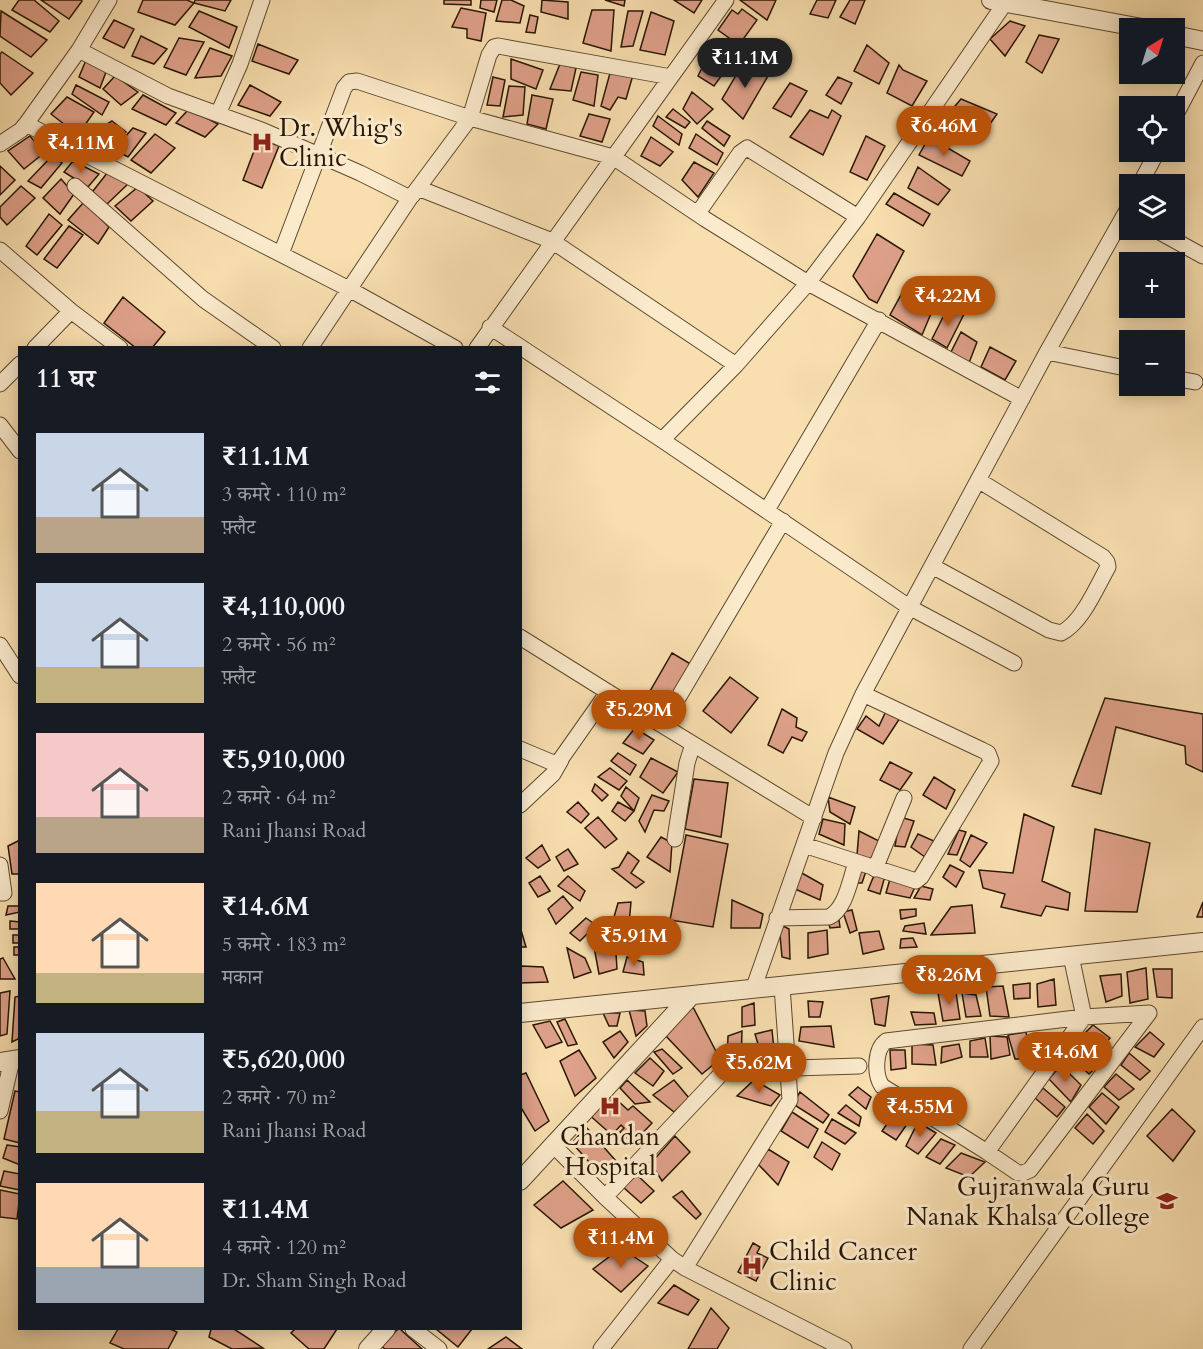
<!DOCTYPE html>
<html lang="hi">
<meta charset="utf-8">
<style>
:root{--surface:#171b24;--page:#20242c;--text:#f1f3f6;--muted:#9ea1a6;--accent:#b45309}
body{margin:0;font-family:Cardo,"Noto Serif Devanagari",serif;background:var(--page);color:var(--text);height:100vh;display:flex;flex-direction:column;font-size:22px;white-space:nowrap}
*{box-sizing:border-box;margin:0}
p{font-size:20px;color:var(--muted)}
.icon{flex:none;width:33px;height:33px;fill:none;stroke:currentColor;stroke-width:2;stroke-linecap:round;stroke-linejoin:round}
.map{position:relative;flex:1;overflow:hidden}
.details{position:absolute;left:18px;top:346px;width:504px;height:984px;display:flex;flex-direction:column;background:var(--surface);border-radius:0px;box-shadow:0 3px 15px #0003}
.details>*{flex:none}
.needle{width:39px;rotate:38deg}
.buttons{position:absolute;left:1119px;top:18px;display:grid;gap:12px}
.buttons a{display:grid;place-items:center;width:66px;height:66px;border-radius:0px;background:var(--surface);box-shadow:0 3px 15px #0003;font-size:30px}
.price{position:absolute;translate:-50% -51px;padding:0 14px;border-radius:21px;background:var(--accent);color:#fff;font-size:20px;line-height:39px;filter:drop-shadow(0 2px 3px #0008)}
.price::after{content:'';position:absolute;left:50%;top:36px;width:18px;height:14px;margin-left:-9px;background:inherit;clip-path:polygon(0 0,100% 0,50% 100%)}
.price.selected{background:#222;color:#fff}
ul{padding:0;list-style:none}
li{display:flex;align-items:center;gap:18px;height:150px;padding:0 18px}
li span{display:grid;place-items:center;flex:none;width:168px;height:120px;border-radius:0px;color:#555}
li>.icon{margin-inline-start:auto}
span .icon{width:72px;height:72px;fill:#fffc;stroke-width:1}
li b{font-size:26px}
h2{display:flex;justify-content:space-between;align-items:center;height:72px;padding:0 18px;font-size:26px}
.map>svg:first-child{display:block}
.building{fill:#dfa18a;stroke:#281703;stroke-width:1.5}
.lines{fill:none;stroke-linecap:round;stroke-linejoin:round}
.minor-casing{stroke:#5c492e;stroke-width:17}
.tertiary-casing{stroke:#5c492e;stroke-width:20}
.minor{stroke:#fbeacc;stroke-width:15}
.tertiary{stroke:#fbeacc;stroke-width:18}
.labels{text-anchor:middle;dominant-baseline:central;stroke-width:6;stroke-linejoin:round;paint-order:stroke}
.poi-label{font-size:26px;fill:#281703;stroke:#fbeacc;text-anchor:start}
</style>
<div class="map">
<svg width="1203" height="1349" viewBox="0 0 1203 1349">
<rect width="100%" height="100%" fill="#f9dfb0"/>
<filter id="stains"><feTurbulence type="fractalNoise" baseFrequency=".00333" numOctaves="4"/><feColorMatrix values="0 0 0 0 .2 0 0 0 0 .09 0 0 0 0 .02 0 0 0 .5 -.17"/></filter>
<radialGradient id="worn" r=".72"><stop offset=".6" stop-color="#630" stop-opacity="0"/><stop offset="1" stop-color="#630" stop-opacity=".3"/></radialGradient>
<path class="building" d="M19 0H34L59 21 50 32 12 10Z
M41 0H81L82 1 69 19Z
M143 0H187L194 3 175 25 138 12Z
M195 0H231L225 11 194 3Z
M444 0H471V5L444 4Z
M481 0H497L494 12 480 8Z
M502 0H511L524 6 520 23 496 21Z
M542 0 568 2V19L541 12Z
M605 0H625L624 6Z
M674 0H702L694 13Z
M740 0H776L767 20Z
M817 0H836L828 18 810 14Z
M850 0H865L855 24 840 17Z
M461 8 486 13 481 41 467 38V29L452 27Z
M742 9 757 20 739 45 718 30 732 10 738 14Z
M592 10H614L611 51 583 43Z
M1 11 47 40 31 57 0 36Z
M199 11 237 27 229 48 189 27Z
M628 11H643L633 46 621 47Z
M651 12 674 21 665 55 640 50Z
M530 15 538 17 535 33 526 32Z
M114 20 134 29 124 48 103 38Z
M1010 21 1025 26 1005 56 990 39Z
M1039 35 1059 39 1042 73 1026 62Z
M141 36 167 49 154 64 132 56Z
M179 38 204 42 186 75 164 67Z
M258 44 298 60 289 74 252 61Z
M714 44 735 57 714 86 698 76Z
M867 45 889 63 879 84 854 71Z
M210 48 232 56 221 76 195 78Z
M2 52 33 73 11 95 0 83V54Z
M511 59 543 70 536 89 511 79Z
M86 60 106 72 100 88 79 77Z
M745 60 768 76 743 119 722 99Z
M560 64 576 68 571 91 550 89Z
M899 65 903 70 927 81 912 106 887 93Z
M581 72 598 75 594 106 573 100Z
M610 73 633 75 626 99 618 97 610 110 601 106Z
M115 76 138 92 121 105 103 89Z
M493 77 505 80 500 106 487 105Z
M838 77 852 83 841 104 826 95Z
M790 83 807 91 791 117 773 108Z
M76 85 109 102 102 115 72 94Z
M250 85 281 102 270 116 238 105Z
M509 86 525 87 523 115 503 117Z
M692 92 713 109 697 124 683 109Z
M143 95 176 113 166 125 132 109Z
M532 95 553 99 546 129 527 124Z
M67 97 94 112 78 135 51 114Z
M961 99 997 114 981 137 939 125Z
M189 109 218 124 205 137 176 123Z
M673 109 690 122 685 128 666 117Z
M810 110 828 118 832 110 841 116 823 155 790 137Z
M589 114 610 119 602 142 580 136Z
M658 116 682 134 679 145 653 126Z
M112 121 126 132 107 146 86 137Z
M707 121 730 136 724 146 702 128Z
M133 128 146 133 128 157 114 149Z
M155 134 175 148 151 173 131 160Z
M696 134 723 153 717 165 689 148Z
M30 136 44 153 24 169 8 151Z
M866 136 885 146 867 180 850 172Z
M651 137 673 152 660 166 641 156Z
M929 137 970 161 962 176 919 155Z
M259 138 279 146 262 188 243 180Z
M52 156 62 163 41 188 28 181Z
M73 161 99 174 88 187 64 172Z
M694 162 714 173 698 197 682 180Z
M0 166 15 180 0 195Z
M918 167 950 190 938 205 908 188Z
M108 172 128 184 106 205 91 190 93 191Z
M61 179 74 194 60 214 43 198Z
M21 186 35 198 7 225 0 217V207Z
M138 187 153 201 131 221 115 206Z
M894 193 930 214 923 226 886 204Z
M84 202 109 227 98 244 68 220Z
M49 214 62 225 37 255 26 246Z
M69 226 83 235 57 268 44 259Z
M877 234 904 251 877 303 869 299 853 276Z
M902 293 935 304 922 335 890 315Z
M123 297 165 332 152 348H136L104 323Z
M947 309 965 312 947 348 932 339Z
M961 332 977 342 969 363 951 352Z
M990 347 1016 361 1005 380 981 367Z
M672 653 694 666 672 706 649 693Z
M730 677 758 698 731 733 703 711Z
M1105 698 1203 714V772L1186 764 1185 746 1116 727 1101 794 1072 786Z
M782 709 797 718 796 727 807 732 802 741 792 737 783 753 768 745Z
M886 711 900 718 883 744 857 729 866 716 879 726Z
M635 728 654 740 643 754 623 743Z
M618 753 636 765 630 775 611 761Z
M651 758 678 772 663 793 640 777Z
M890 762 912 773 900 790 880 780Z
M610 768 627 781 619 790 598 777Z
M934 777 955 790 946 809 923 795Z
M694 779 728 783 721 837 685 829Z
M595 784 608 795 602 801 592 791Z
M626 787 639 798 634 811 621 796Z
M652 795 669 801 664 811 654 810 645 832 639 821Z
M828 797 855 807 850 824 830 812Z
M578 802 589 814 581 823 567 812Z
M618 802 634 811 625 821 612 811Z
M1024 814 1054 827 1042 881 1070 893 1068 910 1046 906 1041 916 1001 907 1005 894 983 888 979 870 1013 873Z
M598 817 617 839 605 848 585 828Z
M900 817 914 821 905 847 895 846Z
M823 819 845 824 844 845 819 834Z
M1095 829 1150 843 1137 912 1085 911Z
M959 830 966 832 957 855 948 854Z
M859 831 879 841 870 864 857 855Z
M918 834 934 841 925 857 911 847Z
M686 835 728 844 713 927 670 920Z
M971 835 987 843 970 867 960 860Z
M661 837 672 843 670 872 647 857Z
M20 840V874H12L8 846Z
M542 845 550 860 538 868 526 858Z
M568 849 578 864 564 871 556 857Z
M628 852 639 861 631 873 644 882 636 888 612 869 619 867Z
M950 865 964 872 956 887 943 877Z
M859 869 866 871 862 883H857Z
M800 872 823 885 820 900 793 888Z
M875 873 885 876 880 894 868 890Z
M540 876 550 891 538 897 529 883Z
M568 876 585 891 580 901 558 886Z
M890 879 915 887 910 898 886 893Z
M921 886 933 889 930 900 914 898Z
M563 896 573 908 556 924 548 909Z
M732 900 763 914 760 928H731Z
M631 902 628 936 610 931 618 903Z
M1203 902V917H1197Z
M972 905 975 933 931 935 951 907Z
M8 906H20V912L6 915Z
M916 909V916L901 919 900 910Z
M852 910 857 930 850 933 843 912Z
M586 918 596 925 580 941 570 933Z
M839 920 840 927 830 928 828 921Z
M10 921 20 922V929H10Z
M924 923 926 934 903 931 905 926Z
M779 924 789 929 790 959 782 957Z
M520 930H521L526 947H520Z
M827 930 828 954 808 958V933Z
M879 931 884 949 863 954 859 933Z
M13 935H20V943H13Z
M592 936 615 939 617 969 599 974Z
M913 938 917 947 900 948 901 939Z
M14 947H20V955H14Z
M567 948 585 958 591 972 574 978Z
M627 957 643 962 644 975 623 972Z
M3 958 15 979H0V959Z
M521 966 543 967 548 982 520 983Z
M1146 968 1148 999 1130 1003 1127 972Z
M1153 969H1172V998L1157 997Z
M1121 974 1122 996 1106 1002 1100 976Z
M1054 979 1056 1005 1038 1007 1037 984Z
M1030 983V998L1014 999 1013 985Z
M1003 986 1009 1017 990 1016 986 987Z
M10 991 7 1034 0 1036V993Z
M938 993H956L960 1019 943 1021Z
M962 993 976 995 981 1016 966 1017Z
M20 996V1038L12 1042 15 997Z
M889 996 885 1026 875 1024 871 999Z
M808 1001 823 1002 820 1017H809Z
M754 1003 755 1025 742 1027V1007Z
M693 1007 720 1059 702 1074 664 1034Z
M629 1010 645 1011 647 1026 636 1036Z
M911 1012 934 1013 936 1024 915 1025Z
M603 1013H620L617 1026H609Z
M565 1019 577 1044 568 1046 557 1022Z
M550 1021 562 1042 546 1048 533 1025Z
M1093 1025 1110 1038 1101 1047 1084 1034Z
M831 1026 834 1047 799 1041 801 1027Z
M772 1030 774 1050 761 1054 755 1034Z
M620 1031 628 1042 614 1058 603 1042Z
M742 1031 741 1063 727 1062 728 1036Z
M1026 1032 1032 1059H1015L1008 1035Z
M1150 1032 1164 1044 1154 1057 1135 1047Z
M990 1036 1007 1037 1010 1055 991 1059Z
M985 1038 988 1057H970V1041Z
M1077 1043 1102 1062 1089 1074 1068 1055Z
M912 1044 933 1045 936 1065 912 1064Z
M959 1044 962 1057 941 1063 942 1047Z
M662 1049 682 1068 673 1074 654 1052Z
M579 1050 596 1078 575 1096 560 1061Z
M890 1050H905L906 1068 891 1070Z
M1129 1053 1150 1071 1140 1080 1121 1065Z
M650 1058 664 1071 653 1086 635 1073Z
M1061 1065 1081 1085 1071 1102 1049 1079Z
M526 1073 549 1121 535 1131 520 1106V1075Z
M1116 1074 1134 1089 1119 1100 1104 1087Z
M627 1080 650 1102 635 1104 620 1088Z
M674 1080 689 1098 674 1112 653 1095Z
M754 1080 780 1095 771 1106 737 1096Z
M858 1087 871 1097 866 1109 849 1095Z
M1043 1088 1065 1107 1057 1117 1035 1098Z
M15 1091 20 1092V1143L4 1139Z
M607 1091 628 1110 633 1106 652 1123 633 1143 620 1132 624 1128 621 1125 612 1135 587 1113Z
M800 1092 829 1115 823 1123 793 1104Z
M1102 1093 1119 1107 1106 1124 1089 1107Z
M846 1105 861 1117 859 1126 838 1113Z
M1172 1109 1195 1131 1173 1161 1147 1136Z
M896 1111 912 1117 896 1140 882 1131Z
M792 1112 818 1129 808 1148 781 1131Z
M1087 1114 1104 1131 1093 1144 1075 1128Z
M832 1119 856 1133 845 1144 825 1132Z
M918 1122 936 1133 918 1154 906 1146Z
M586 1127 616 1161 600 1174 572 1143Z
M675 1136 690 1152 662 1181 651 1163Z
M941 1139 955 1145 940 1164 926 1157Z
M822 1142 840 1154 832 1170 814 1157Z
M7 1145 20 1147V1165L3 1158Z
M768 1149 789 1162 778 1185 758 1164Z
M961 1153 985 1162 969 1177 946 1168Z
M4 1171 20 1174V1190L0 1186Z
M637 1175 654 1191 641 1203 623 1187Z
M563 1181 593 1210 561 1228 534 1205Z
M0 1190 20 1194 17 1219 0 1217Z
M682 1191 701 1214 696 1219 673 1197Z
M753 1243 760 1247 757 1253 768 1258 756 1281 738 1272Z
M621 1248 648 1266 621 1292 593 1269Z
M674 1285 699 1300 688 1315 658 1303Z
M711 1308 729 1328 717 1349H688Z
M118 1329H170L177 1332 168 1349H124L110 1343Z
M211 1329H234L263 1348 232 1349 209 1337Z
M295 1329H337L324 1349H309L291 1333Z
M398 1329H400L422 1349H385L381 1346Z
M436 1329H472L458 1347Z
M506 1337 522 1349H488Z"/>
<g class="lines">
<defs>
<path id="minor" d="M79 50 168 96 264 131 360 173 410 198 310 348
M218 114 240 64 262 0
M1174 118 1203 63
M26 124 349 289 455 348
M0 144 21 130 26 124 79 50 109 0
M1140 184 1157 152
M75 186 203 299 273 348
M418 188 552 241 736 365
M412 196 470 118 489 55 494 47 498 46 671 77
M698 213 740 153 747 148 858 217
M1156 230 1203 256
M0 250 71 311 120 348
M281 254 344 88 349 82 357 81 470 118 613 157 705 219 808 283 1022 399
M490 327 662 440 909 607 1014 663
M35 348 71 311
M477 348 726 0
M1047 352 1130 369
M1174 378 1195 382
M0 384 20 364
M0 425 20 451
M662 440 736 365 808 283 858 217 1005 3
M767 510 879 320
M932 566 1049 630 1061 633C1082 623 1096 588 1108 567L1107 562 1103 557 978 480
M520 637 608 692 814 818
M0 645 20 676
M662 725 783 521
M520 749 551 762 558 763 608 692
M520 805 553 774 561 760
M675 839 687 763 693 744
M804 845 916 881 921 877 991 761 988 753 982 750 863 694
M0 865 4 893H0
M875 869 904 798
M777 918 829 917C846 909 850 879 856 863
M1071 956 1084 1017 987 1152 882 1086C874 1074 875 1049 886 1041L1084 1017 1149 1013
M754 987 836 753 863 694 1047 352 1130 205
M0 1111 12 1060
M553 1145 605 1197 672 1259 685 1268 844 1349
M987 1152 1018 1173H1023L1030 1170 1149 1013
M605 1197 721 1074 728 1070 859 1066
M685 1268 790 1100 782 986
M413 1329 439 1349
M601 1349 672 1259
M971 1349 1203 1027"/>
<path id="tertiary" d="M991 0 1142 28
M1174 35 1203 41
M520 1013 1203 942
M0 1062 20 1059
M520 1181 690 997
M368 1349 386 1329"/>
</defs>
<use href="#minor" class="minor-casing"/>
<use href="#tertiary" class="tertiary-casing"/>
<use href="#minor" class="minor"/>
<use href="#tertiary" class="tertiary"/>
</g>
<defs>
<symbol id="hospital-bare" viewBox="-9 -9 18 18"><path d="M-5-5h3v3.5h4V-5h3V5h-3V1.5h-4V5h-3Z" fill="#8f2418" stroke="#fbeacc" stroke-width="2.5" paint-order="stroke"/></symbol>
<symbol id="university-bare" viewBox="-9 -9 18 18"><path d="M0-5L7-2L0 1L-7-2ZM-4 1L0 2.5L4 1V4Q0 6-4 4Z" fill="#8f2418" stroke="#fbeacc" stroke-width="2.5" paint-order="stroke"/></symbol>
</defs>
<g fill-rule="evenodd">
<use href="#hospital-bare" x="247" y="127" width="30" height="30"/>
<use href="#hospital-bare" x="595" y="1091" width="30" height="30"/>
<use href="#university-bare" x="1152" y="1186" width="30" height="30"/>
<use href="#hospital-bare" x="737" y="1251" width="30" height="30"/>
</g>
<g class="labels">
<g class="poi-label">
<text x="279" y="127">Dr. Whig's<tspan x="279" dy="30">Clinic</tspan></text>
<text x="610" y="1136" text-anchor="middle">Chandan<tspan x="610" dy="30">Hospital</tspan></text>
<text x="1150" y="1186" text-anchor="end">Gujranwala Guru<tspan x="1150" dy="30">Nanak Khalsa College</tspan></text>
<text x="769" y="1251">Child Cancer<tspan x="769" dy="30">Clinic</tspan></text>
</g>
</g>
<rect width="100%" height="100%" filter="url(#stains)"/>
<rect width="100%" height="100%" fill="url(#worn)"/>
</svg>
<div class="buttons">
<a><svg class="needle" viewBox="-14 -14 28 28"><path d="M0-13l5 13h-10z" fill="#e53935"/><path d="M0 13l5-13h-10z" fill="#9ea1a6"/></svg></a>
<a><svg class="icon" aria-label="locate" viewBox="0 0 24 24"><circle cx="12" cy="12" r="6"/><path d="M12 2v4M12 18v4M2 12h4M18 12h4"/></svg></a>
<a><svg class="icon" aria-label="layers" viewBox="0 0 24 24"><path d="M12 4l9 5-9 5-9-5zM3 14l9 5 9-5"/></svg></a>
<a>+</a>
<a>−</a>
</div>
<b class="price selected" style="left:745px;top:89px">₹11.1M</b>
<b class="price" style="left:944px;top:157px">₹6.46M</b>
<b class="price" style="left:81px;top:174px">₹4.11M</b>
<b class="price" style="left:948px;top:327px">₹4.22M</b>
<b class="price" style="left:639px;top:741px">₹5.29M</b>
<b class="price" style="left:634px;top:967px">₹5.91M</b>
<b class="price" style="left:949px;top:1006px">₹8.26M</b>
<b class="price" style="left:1065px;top:1083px">₹14.6M</b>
<b class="price" style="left:759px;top:1094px">₹5.62M</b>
<b class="price" style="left:920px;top:1138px">₹4.55M</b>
<b class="price" style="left:621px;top:1269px">₹11.4M</b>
<section class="details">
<h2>11 घर<svg class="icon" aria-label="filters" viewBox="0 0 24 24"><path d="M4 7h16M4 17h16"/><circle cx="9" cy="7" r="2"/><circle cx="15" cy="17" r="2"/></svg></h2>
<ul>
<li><span style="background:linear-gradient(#c9d6e8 70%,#b9a48a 0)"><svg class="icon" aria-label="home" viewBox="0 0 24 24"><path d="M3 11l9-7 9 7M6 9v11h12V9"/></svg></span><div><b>₹11.1M</b><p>3 कमरे · 110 m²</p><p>फ़्लैट</p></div></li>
<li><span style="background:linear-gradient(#c9d6e8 70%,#c2b280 0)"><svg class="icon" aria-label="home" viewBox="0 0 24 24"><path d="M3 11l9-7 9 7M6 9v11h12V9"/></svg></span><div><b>₹4,110,000</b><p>2 कमरे · 56 m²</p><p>फ़्लैट</p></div></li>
<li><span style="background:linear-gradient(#f6c9c9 70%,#b9a48a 0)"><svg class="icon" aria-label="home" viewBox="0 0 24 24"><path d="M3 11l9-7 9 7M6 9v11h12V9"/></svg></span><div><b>₹5,910,000</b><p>2 कमरे · 64 m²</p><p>Rani Jhansi Road</p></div></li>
<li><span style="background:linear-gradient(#ffd9b3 75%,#c2b280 0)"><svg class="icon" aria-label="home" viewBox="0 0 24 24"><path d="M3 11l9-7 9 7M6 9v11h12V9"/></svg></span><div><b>₹14.6M</b><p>5 कमरे · 183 m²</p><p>मकान</p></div></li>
<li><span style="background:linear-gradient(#c9d6e8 65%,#c2b280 0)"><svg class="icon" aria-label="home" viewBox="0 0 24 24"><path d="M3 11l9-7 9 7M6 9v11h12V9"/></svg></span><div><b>₹5,620,000</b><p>2 कमरे · 70 m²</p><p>Rani Jhansi Road</p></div></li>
<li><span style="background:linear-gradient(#ffd9b3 70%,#9aa5b1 0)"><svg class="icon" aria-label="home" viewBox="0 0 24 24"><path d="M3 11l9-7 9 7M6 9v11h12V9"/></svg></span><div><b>₹11.4M</b><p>4 कमरे · 120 m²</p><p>Dr. Sham Singh Road</p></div></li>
</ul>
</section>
</div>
